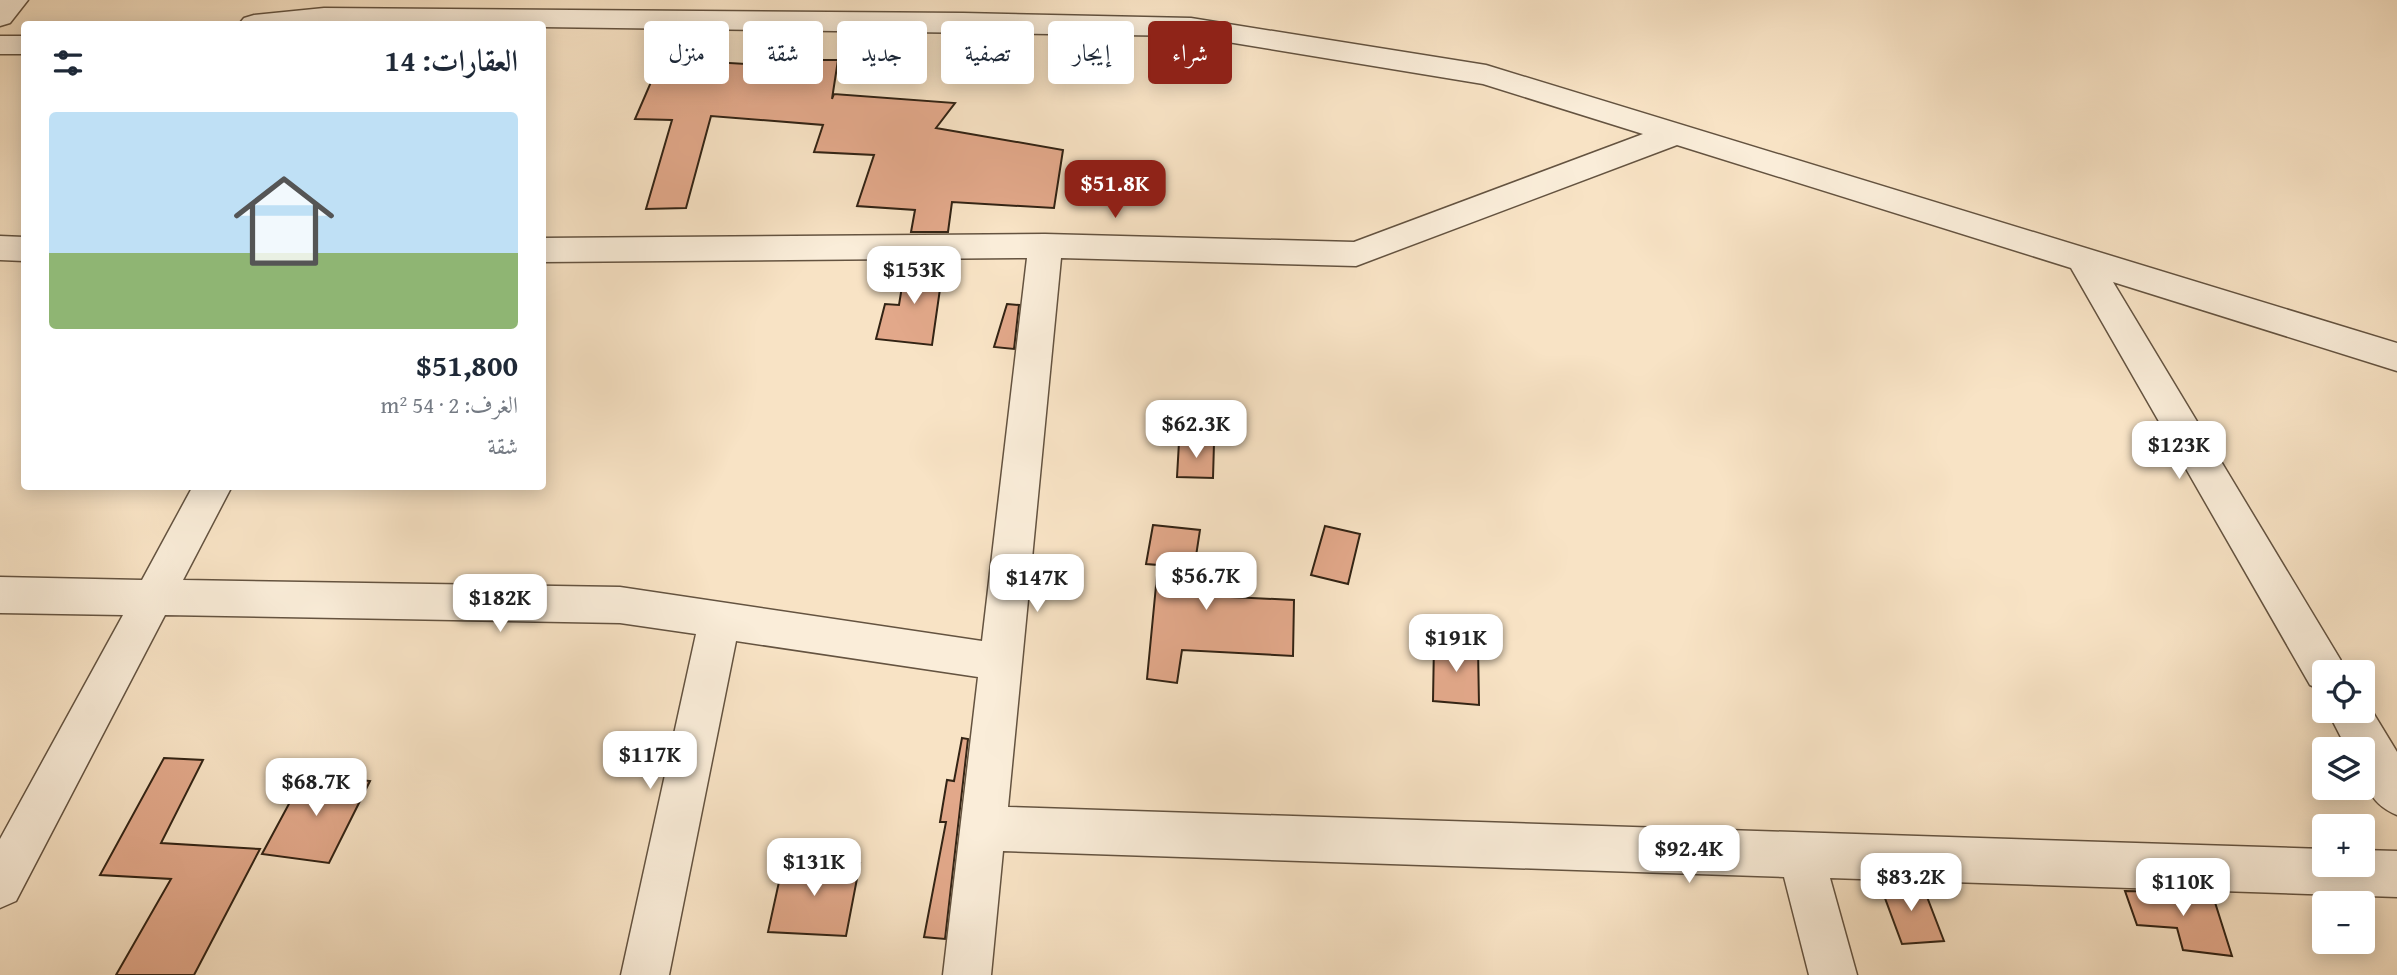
<!DOCTYPE html>
<html lang="ar">
<meta charset="utf-8">
<style>
:root{--surface:#fff;--page:#f2f2f3;--text:#1f2937;--muted:#747a83;--line:#e0e1e3;--accent:#8f2418}
body{margin:0;font-family:"Gentium Book Plus",Amiri,serif;background:var(--page);color:var(--text);direction:rtl;height:100vh;display:flex;flex-direction:column;font-size:26px;white-space:nowrap}
*{box-sizing:border-box;margin:0}
p{font-size:23px;color:var(--muted)}
.icon{flex:none;width:38px;height:38px;fill:none;stroke:currentColor;stroke-width:2;stroke-linecap:round;stroke-linejoin:round}
.map{position:relative;flex:1;overflow:hidden;direction:ltr}
.side{position:absolute;left:21px;top:21px;width:525px;height:469px;display:flex;flex-direction:column;background:var(--surface);border-radius:7px;box-shadow:0 4px 18px #0003;direction:rtl}
.side>*{flex:none}
.guide{position:absolute;left:567px;top:21px;width:665px;height:63px;direction:rtl;display:flex;gap:14px}
.tools{position:absolute;left:2312px;top:660px;display:grid;gap:14px}
.tools a{display:grid;place-items:center;width:63px;height:63px;border-radius:7px;background:var(--surface);box-shadow:0 4px 18px #0003;font-size:35px}
.price{position:absolute;translate:-50% -60px;padding:0 16px;border-radius:14px;background:#fff;color:#222;font-size:23px;line-height:46px;filter:drop-shadow(0 2px 4px #0008)}
.price::after{content:'';position:absolute;left:50%;top:42px;width:21px;height:16px;margin-left:-10px;background:inherit;clip-path:polygon(0 0,100% 0,50% 100%)}
.price.active{background:var(--accent);color:#fff}
ul{padding:0;list-style:none}
li{display:grid;align-content:center;gap:14px;height:371px;padding:0 28px}
li+li{border-top:2px solid var(--line)}
li span{display:grid;place-items:center;height:217px;border-radius:7px;color:#555}
li>.icon{margin-inline-start:auto}
span .icon{width:126px;height:126px;fill:#fffc;stroke-width:1}
li b{font-size:30px}
h2{display:flex;justify-content:space-between;align-items:center;height:84px;padding:0 28px;font-size:30px}
.tag{padding:0 24px;border-radius:7px;background:var(--surface);box-shadow:0 4px 18px #0003;font-size:24px;line-height:63px}
.tag.active{background:var(--accent);color:#fff}
.map>svg:first-child{display:block}
.building{fill:#e2a88a;stroke:#322314;stroke-width:2}
.lines{fill:none;stroke-linecap:round;stroke-linejoin:round}
.minor-casing{stroke:#645340;stroke-width:3}
.minor{fill:#faedd9;fill-rule:evenodd}
</style>
<div class="map">
<svg width="2397" height="975" viewBox="0 0 2397 975">
<rect width="100%" height="100%" fill="#f8e3c5"/>
<filter id="stains"><feTurbulence type="fractalNoise" baseFrequency=".00286" numOctaves="4"/><feColorMatrix values="0 0 0 0 .2 0 0 0 0 .09 0 0 0 0 .02 0 0 0 .5 -.17"/></filter>
<radialGradient id="worn" r=".72"><stop offset=".6" stop-color="#630" stop-opacity="0"/><stop offset="1" stop-color="#630" stop-opacity=".3"/></radialGradient>
<path class="building" d="M661 59 763 65 765 60H838L832 99 834 94 955 103 936 128 1063 150 1054 208 952 202 948 232H911L915 210 857 206 874 155 814 152 823 125 711 116 686 208 646 209 672 120 635 119Z
M944 261 932 345 876 339 885 304 899 305 906 262Z
M1007 304 1019 305 1014 349 994 347Z
M1179 442 1214 443 1213 478 1177 477Z
M1153 525 1200 530 1190 595 1294 600 1293 656 1182 650 1177 683 1147 679 1158 565 1146 564Z
M1325 526 1360 534 1348 584 1311 575Z
M1434 643 1478 647 1479 705 1433 701Z
M962 738 968 739 945 939 924 937 946 822H940L947 780 954 781Z
M164 758 203 760 161 843 260 849 194 975H116L171 879 100 875Z
M305 774 370 781 329 863 262 854Z
M784 859 860 863 846 936 768 932Z
M1879 882 1922 884 1944 941 1902 944Z
M2125 891 2212 893 2232 956 2183 950 2177 928 2137 925Z"/>
<g class="lines">
<defs>
<path id="minor" d="M0 0H28L10 23 0 26Z
M324 8 963 13 1191 18 1486 65 2397 343V371L2113 282 2340 659 2346 672H2324V691L2310 685 2071 268 1677 145 1356 266 1061 258 1008 807 2324 849V864H2362V850L2397 851V897L1830 878 1857 975H1809L1784 877 1003 851 991 975H943L978 677 736 641 669 975H621L696 634 620 623 165 615 16 901 0 908V839L123 615 0 613V577L142 580 193 486H232L183 580 620 587 982 641 1027 258 542 262V238L1045 234 1354 242 1643 134 1483 84 1191 36 542 27V24H239L244 18 254 15Z
M0 36H24V54H0Z
M0 236 24 237V261L0 260Z
M2363 696 2397 752V815C2367 803 2362 779 2362 749H2347L2327 710H2362Z"/>
</defs>
<use href="#minor" class="minor-casing"/>
<use href="#minor" class="minor"/>
</g>
<rect width="100%" height="100%" filter="url(#stains)"/>
<rect width="100%" height="100%" fill="url(#worn)"/>
</svg>
<div class="tools">
<a><svg class="icon" aria-label="locate" viewBox="0 0 24 24"><circle cx="12" cy="12" r="6"/><path d="M12 2v4M12 18v4M2 12h4M18 12h4"/></svg></a>
<a><svg class="icon" aria-label="layers" viewBox="0 0 24 24"><path d="M12 4l9 5-9 5-9-5zM3 14l9 5 9-5"/></svg></a>
<a>+</a>
<a>−</a>
</div>
<b class="price active" style="left:1115px;top:220px">$51.8K</b>
<b class="price" style="left:914px;top:306px">$153K</b>
<b class="price" style="left:1196px;top:460px">$62.3K</b>
<b class="price" style="left:2179px;top:481px">$123K</b>
<b class="price" style="left:1206px;top:612px">$56.7K</b>
<b class="price" style="left:1037px;top:614px">$147K</b>
<b class="price" style="left:500px;top:634px">$182K</b>
<b class="price" style="left:1456px;top:674px">$191K</b>
<b class="price" style="left:650px;top:791px">$117K</b>
<b class="price" style="left:316px;top:818px">$68.7K</b>
<b class="price" style="left:1689px;top:885px">$92.4K</b>
<b class="price" style="left:814px;top:898px">$131K</b>
<b class="price" style="left:1911px;top:913px">$83.2K</b>
<b class="price" style="left:2183px;top:918px">$110K</b>
<div class="guide">
<a class="tag active">شراء</a>
<a class="tag">إيجار</a>
<a class="tag">تصفية</a>
<a class="tag">جديد</a>
<a class="tag">شقة</a>
<a class="tag">منزل</a>
</div>
<section class="side">
<h2>العقارات: 14<svg class="icon" aria-label="filters" viewBox="0 0 24 24"><path d="M4 7h16M4 17h16"/><circle cx="9" cy="7" r="2"/><circle cx="15" cy="17" r="2"/></svg></h2>
<ul>
<li><span style="background:linear-gradient(#bfe0f5 65%,#8fb573 0)"><svg class="icon" aria-label="home" viewBox="0 0 24 24"><path d="M3 11l9-7 9 7M6 9v11h12V9"/></svg></span><div><b>$51,800</b><p>الغرف: 2 · 54 m²</p><p>شقة</p></div></li>
</ul>
</section>
</div>
